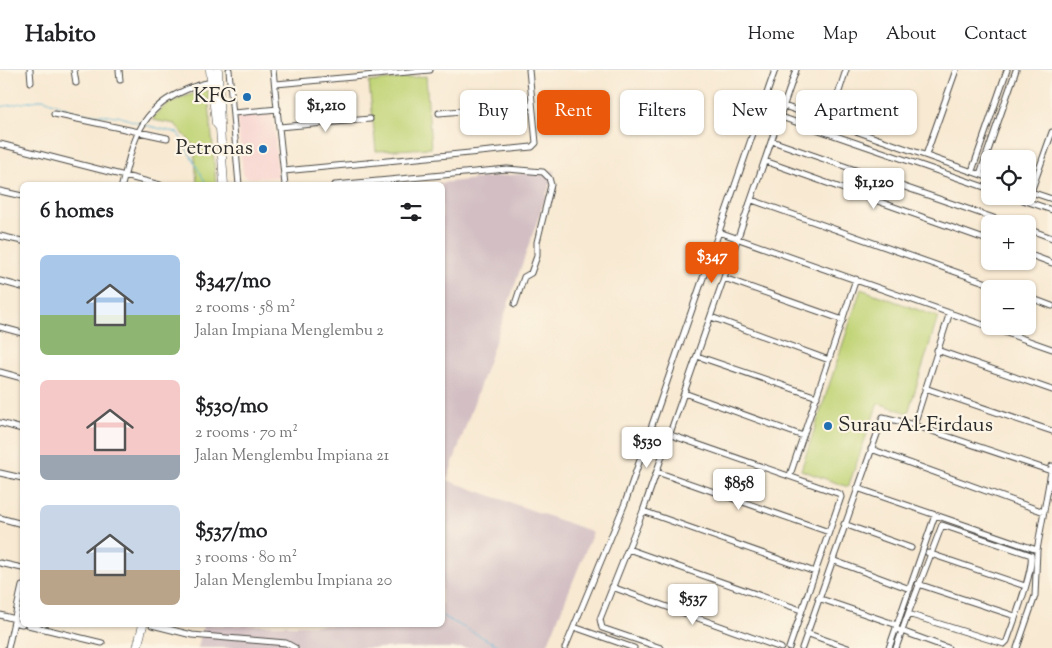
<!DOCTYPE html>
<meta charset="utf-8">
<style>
:root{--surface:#fff;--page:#f2f2f2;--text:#202124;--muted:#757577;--line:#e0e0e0;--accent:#ea580c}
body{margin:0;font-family:"Sorts Mill Goudy",serif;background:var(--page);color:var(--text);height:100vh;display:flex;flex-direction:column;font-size:19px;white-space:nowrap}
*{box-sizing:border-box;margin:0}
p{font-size:16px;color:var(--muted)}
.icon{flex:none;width:28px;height:28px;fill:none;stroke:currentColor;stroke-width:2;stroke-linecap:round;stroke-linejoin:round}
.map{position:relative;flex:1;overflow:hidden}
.details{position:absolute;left:20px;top:112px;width:425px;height:445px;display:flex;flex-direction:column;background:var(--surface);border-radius:8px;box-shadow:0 1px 4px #0004}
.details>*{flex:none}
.hud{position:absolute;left:460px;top:20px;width:475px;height:45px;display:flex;gap:10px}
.controls{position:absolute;left:981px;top:80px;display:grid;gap:10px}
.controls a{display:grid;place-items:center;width:55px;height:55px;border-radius:8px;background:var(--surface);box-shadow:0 1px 4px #0004;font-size:25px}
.price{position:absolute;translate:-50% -42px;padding:0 11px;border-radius:5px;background:#fff;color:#222;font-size:16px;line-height:32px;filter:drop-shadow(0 1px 2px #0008)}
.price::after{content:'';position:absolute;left:50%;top:30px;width:15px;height:11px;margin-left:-8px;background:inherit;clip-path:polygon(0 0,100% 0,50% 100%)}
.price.selected{background:var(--accent);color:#fff}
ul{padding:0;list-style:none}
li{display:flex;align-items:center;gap:15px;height:125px;padding:0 20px}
li span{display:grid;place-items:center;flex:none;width:140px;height:100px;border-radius:8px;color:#555}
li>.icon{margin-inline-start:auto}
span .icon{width:60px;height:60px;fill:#fffc;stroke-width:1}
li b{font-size:21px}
h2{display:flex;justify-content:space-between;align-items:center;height:60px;padding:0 20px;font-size:21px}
.tag{padding:0 18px;border-radius:8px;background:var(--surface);box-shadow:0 1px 4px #0004;font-size:18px;line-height:45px}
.tag.selected{background:var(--accent);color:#fff}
header{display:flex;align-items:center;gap:30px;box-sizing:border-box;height:70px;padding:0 25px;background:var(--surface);border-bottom:1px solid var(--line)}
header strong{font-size:24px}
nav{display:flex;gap:28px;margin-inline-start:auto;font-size:18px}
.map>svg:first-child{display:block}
.built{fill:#f7d0cd}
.industrial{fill:#d2bec3}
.green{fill:#c1d477;stroke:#768051}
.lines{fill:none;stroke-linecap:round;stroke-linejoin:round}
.stream{stroke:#58b3d6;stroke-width:1}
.street-casing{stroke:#4a4844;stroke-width:7}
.primary-casing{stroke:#4a4844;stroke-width:9}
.street{stroke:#fff;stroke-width:5}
.primary{stroke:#fff;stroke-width:8}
.poi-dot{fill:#1f6fb2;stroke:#fcf5e5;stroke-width:2}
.labels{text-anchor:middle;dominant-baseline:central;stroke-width:4.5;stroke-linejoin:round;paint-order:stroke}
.poi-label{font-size:21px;fill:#2b2b2b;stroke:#fcf5e5;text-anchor:end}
</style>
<header>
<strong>Habito</strong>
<nav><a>Home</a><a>Map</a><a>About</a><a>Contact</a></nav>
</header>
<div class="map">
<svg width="1052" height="578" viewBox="0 0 1052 578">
<rect width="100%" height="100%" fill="#fcf5e5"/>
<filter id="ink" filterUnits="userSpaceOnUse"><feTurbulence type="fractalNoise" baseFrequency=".02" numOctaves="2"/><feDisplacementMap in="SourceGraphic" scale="10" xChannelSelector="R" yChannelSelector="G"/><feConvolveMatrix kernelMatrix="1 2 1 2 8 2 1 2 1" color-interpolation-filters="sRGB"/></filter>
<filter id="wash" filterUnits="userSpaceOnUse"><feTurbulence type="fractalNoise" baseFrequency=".0096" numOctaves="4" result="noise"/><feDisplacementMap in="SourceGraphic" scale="20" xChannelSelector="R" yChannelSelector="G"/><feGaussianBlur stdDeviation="1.12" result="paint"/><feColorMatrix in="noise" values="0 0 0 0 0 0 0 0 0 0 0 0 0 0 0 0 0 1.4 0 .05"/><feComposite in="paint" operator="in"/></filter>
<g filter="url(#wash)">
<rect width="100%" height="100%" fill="#f8e9d2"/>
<path class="built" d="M273 44 278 107 247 108 243 104 237 47Z"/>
<path class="industrial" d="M555 100 447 410 593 462 546 578H198L203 556 199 555H442V115H423Z"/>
<path class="green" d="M426 6 431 78 376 81 369 12Z
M208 20 216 115H197L194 76 175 54 153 50C158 34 193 23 208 20Z
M861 219 938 247 908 343 878 333 848 417 801 400Z"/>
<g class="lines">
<path class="stream" d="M0 37 44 29 78 43 118 46 142 54
M145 55 178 63 207 115
M442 546 503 578"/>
</g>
</g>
<g filter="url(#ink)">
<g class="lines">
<defs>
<path id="street" d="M30 0 31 12
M74 0 76 13
M119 0 120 10
M229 0 239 115
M273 0 285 115
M276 14 430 0
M784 36 990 108
M233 43 278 39
M439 43 532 35
M54 44 167 68
M781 47 990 119
M829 52 846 0
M279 57 370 49
M772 71 1011 154
M0 74 160 115
M926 85 956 0
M765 91 990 171
M284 101 532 77 536 73 529 0
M972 101 1007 0
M980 104 1016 0
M122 115C133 75 137 43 179 23 189 18 200 14 212 12
M335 115 507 99 543 102 549 108 551 115 537 172V186L531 203 524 207 515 234
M0 121 22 126
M1028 121 1052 129
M1031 122 1052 62
M1011 126 1052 140
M752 130 1004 219
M1028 159 1052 168
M719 162 1052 279
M0 166 22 171
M1028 184 1052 193
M724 208 843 250
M0 211 22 217
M1028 227 1052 236
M711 247 829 290
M0 257 22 263
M937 280 1052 320
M697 286 817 327
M0 302 22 308
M925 318 1052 361
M684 323 803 366
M0 353 22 359
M914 355 950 242
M651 358 840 424 841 427 789 578
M871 379 1044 442
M657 402 829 462
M0 403 22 408
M790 405 856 209
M857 418 1037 480
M643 441 815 502
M0 448 22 454
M844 454 911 478
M942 455 1031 485C1034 501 1013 553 1007 571L1004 574 908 544Z
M628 479 801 540
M928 483 1025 516
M832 490 910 519
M0 493 22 498
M918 514 1015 546
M612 517 781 578
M818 528 897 555
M0 545 15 549
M14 552 22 554
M28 555 102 573
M152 555 192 565 286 573 295 578
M574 557 634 578
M896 559 948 578
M806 563 848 578
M8 578 22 516
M565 578 625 433 775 0
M661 578 602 558 600 549 643 441 796 0
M802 578 883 347 914 355 1051 401
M889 578 935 445
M896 578 908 544
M1017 578 1035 526 1037 480 1052 396"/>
<path id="primary" d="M210 0 216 53 220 58 224 115
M218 0 220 56
M137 578 143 555"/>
</defs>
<use href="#street" class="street-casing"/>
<use href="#primary" class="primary-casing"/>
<use href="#street" class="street"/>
<use href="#primary" class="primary"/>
</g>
</g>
<g class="poi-dot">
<circle cx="247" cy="27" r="5"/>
<circle cx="263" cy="79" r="5"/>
<circle cx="828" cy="356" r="5"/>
</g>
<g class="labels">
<g class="poi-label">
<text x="237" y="27">KFC</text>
<text x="253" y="79">Petronas</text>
<text x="838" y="356" text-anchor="start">Surau Al-Firdaus</text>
</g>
</g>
</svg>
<div class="controls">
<a><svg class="icon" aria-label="locate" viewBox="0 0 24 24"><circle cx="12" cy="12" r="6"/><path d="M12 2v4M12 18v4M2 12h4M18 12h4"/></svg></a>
<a>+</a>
<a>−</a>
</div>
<b class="price" style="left:326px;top:63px">$1,210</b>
<b class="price" style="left:874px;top:140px">$1,120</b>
<b class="price selected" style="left:712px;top:214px">$347</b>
<b class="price" style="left:647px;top:399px">$530</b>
<b class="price" style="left:739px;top:441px">$858</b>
<b class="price" style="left:693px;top:556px">$537</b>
<div class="hud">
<a class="tag">Buy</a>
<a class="tag selected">Rent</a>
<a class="tag">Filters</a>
<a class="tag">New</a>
<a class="tag">Apartment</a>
</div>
<section class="details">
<h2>6 homes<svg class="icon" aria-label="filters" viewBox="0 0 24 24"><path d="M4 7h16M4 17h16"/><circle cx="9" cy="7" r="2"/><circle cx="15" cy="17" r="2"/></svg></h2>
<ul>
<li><span style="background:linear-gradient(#a9c7e8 60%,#8fb573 0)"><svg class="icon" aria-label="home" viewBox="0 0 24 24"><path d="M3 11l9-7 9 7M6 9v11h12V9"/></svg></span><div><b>$347/mo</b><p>2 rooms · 58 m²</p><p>Jalan Impiana Menglembu 2</p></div></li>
<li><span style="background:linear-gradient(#f6c9c9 75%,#9aa5b1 0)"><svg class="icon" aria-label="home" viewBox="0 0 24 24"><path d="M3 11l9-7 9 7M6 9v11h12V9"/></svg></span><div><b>$530/mo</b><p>2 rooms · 70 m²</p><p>Jalan Menglembu Impiana 21</p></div></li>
<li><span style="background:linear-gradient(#c9d6e8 65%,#b9a48a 0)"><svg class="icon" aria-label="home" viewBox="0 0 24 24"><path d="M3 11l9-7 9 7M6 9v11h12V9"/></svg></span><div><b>$537/mo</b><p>3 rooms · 80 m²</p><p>Jalan Menglembu Impiana 20</p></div></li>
</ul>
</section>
</div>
